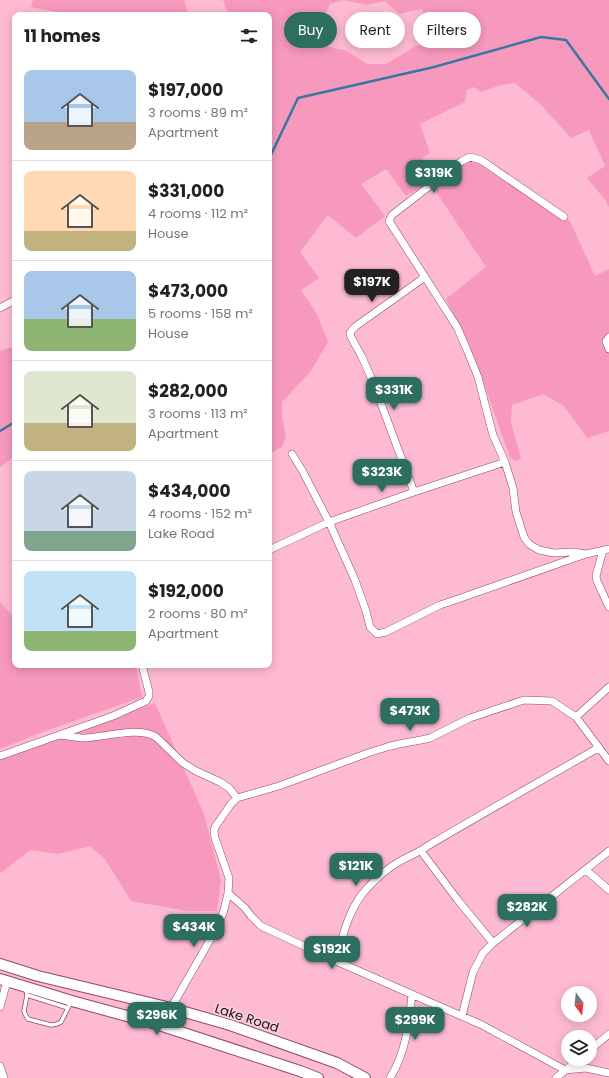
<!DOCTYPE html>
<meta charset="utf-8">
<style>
:root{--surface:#fff;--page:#f2f2f2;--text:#222;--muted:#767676;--line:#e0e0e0;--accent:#2c6e5f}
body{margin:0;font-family:Poppins,sans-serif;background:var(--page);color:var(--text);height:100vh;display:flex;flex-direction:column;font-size:15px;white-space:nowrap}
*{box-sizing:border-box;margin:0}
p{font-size:13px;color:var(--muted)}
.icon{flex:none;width:22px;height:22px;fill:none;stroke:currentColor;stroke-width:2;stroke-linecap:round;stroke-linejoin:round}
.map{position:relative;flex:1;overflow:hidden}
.side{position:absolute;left:12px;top:12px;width:260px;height:656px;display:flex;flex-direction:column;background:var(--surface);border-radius:8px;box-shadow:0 2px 10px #0003}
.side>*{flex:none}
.top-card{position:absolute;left:284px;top:12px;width:265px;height:36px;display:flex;gap:8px}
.needle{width:26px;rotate:165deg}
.controls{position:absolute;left:561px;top:986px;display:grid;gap:8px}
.controls a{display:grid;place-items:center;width:36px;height:36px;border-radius:50%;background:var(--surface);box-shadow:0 2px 10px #0003;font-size:20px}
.price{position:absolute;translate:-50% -34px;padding:0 9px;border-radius:8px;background:var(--accent);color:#fff;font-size:13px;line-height:26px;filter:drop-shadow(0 1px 2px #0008)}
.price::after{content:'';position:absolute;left:50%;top:24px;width:12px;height:9px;margin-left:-6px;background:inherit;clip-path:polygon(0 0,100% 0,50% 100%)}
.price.active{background:#222;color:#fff}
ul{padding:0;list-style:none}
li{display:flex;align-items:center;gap:12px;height:100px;padding:0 12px}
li+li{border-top:1px solid var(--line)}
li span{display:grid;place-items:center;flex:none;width:112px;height:80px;border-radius:8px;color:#555}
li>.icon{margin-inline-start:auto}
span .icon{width:48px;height:48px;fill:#fffc;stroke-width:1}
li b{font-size:17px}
h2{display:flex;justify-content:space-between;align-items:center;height:48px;padding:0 12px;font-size:17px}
.chip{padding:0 14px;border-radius:18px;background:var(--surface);box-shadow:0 2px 10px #0003;font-size:14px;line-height:36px}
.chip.active{background:var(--accent);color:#fff}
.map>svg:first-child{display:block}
.green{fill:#f699bd}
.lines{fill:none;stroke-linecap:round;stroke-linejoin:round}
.stream{stroke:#3877a0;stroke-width:2.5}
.lane-casing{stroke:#914a66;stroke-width:5}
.street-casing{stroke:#914a66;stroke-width:8}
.secondary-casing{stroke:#914a66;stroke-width:12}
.lane{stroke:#fff;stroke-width:3.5}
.street{stroke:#fff;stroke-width:7}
.secondary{stroke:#fff;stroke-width:10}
.labels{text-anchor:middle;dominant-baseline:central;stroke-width:3.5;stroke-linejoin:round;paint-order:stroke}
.street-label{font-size:13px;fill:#290c18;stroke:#f5d3de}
</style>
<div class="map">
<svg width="609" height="1078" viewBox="0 0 609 1078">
<rect width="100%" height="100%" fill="#fdbad2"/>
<path class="green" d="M33 0H184L188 15H71L31 7Z
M223 0H343L330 4 324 17 326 46 347 51 367 64H386L416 46 434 41 422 9 399 14 385 1 367 5 344 0H609V207L606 201 587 178 605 166 589 130 571 138 540 104 515 83 501 85 481 92 473 87 467 90 465 102 420 124 430 153 422 158 432 175V181L406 196 386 169 361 184 385 216 356 238 328 215 300 252 319 278 301 290 317 314 328 342 311 371 282 402V416L286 437 282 447 269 454V161L270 146 269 145V15H228L227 11Z
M467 162H479L570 221 595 276 609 269V431L587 438 564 406 543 394 512 405 511 423 521 458 516 461 510 458 474 356 446 299 486 267 433 187Z
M15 346V456L0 467V351Z
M0 602 15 618V665H136L142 697 40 733 0 749Z
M155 703 204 814 221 880 217 911H187L131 901 105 859 90 846 58 854 30 850 1 873 0 871V759Z"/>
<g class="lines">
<path class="stream" d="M269 159 298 98 434 67 541 37 566 40 609 99
M0 431 15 422"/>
<defs>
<path id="lane" d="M26 989 27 995 24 1011 25 1014 28 1019 51 1025 57 1024 61 1022 71 1002
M27 995 68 1008"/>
<path id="street" d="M564 217 481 160 470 157 462 161 392 215 389 221 457 327 467 350 478 377 493 435 505 462 513 488 516 512 524 537 529 544 539 550 554 553 573 552 586 554
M0 308 15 300
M609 337 606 341 609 349
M292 454 302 470 329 522 355 580 366 611 370 627 377 634 386 632 440 605 455 600 586 554 609 549
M414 492 373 382 362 357 351 337 350 333 352 330 356 326 425 277
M269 550 329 522 414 492 505 462
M603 550 596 576 597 581 609 607
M576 717 609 687
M60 735C68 736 77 738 85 738 106 737 138 726 156 737L183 763 196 771 220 782 229 788 237 798
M0 756 113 716 146 701 149 696V692L142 665
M609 761 576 717 552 701 524 700 470 718 430 738 421 740 399 744 387 747 368 753 279 786 237 798 231 804 215 827 214 831 215 838 229 878 228 893 245 908 251 916 261 926 336 961 482 1025 565 1070 586 1068 609 1073
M421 851 457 899 493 943
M586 870 609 890
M336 961C342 938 348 912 363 893 374 880 387 868 402 860 410 856 419 852 426 847 483 813 541 781 598 748
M0 1007 7 981
M171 1008 218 926 224 910 228 893
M462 1016 473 972 483 953 493 943 609 851
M590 1050 609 1034
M0 1066 4 1078
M390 1078C406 1052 409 1024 412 994
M556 1078 579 1059"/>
<path id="secondary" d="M0 964 38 976 171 1008 230 1025 337 1063 365 1078
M0 979 72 1001 156 1024 300 1071 318 1078"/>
</defs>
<use href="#lane" class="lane-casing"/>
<use href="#street" class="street-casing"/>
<use href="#secondary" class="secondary-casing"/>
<use href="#lane" class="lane"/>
<use href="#street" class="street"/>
<use href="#secondary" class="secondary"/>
</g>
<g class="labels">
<g class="street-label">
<text transform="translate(247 1018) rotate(18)">Lake Road</text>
</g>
</g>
</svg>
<div class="controls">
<a><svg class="needle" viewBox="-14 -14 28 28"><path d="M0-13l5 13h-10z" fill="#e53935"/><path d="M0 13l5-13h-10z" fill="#767676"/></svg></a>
<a><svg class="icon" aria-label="layers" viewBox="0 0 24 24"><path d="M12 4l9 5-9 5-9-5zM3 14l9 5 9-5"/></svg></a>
</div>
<b class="price" style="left:434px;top:194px">$319K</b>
<b class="price active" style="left:372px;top:303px">$197K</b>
<b class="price" style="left:394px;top:411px">$331K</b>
<b class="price" style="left:382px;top:493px">$323K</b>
<b class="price" style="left:410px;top:732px">$473K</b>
<b class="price" style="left:356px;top:887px">$121K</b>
<b class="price" style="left:527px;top:928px">$282K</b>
<b class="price" style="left:194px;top:948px">$434K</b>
<b class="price" style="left:332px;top:970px">$192K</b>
<b class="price" style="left:157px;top:1036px">$296K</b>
<b class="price" style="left:415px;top:1041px">$299K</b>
<div class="top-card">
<a class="chip active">Buy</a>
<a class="chip">Rent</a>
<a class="chip">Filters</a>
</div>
<section class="side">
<h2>11 homes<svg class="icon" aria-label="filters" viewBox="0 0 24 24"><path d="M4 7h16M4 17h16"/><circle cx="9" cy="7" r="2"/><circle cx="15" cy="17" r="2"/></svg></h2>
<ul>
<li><span style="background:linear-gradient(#a9c7e8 65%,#b9a48a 0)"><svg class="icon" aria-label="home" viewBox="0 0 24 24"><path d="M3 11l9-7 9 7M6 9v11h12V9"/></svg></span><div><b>$197,000</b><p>3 rooms · 89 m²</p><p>Apartment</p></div></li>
<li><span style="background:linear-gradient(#ffd9b3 75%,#c2b280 0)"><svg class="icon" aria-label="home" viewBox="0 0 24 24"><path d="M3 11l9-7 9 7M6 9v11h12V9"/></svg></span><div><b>$331,000</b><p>4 rooms · 112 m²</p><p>House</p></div></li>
<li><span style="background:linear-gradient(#a9c7e8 60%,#8fb573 0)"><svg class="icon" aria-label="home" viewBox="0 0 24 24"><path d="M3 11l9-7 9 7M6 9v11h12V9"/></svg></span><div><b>$473,000</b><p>5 rooms · 158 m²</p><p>House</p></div></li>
<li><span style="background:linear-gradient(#dfe7d0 65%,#c2b280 0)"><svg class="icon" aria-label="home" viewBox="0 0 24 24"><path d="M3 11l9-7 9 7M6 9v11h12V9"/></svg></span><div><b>$282,000</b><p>3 rooms · 113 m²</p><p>Apartment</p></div></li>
<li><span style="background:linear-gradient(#c9d6e8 75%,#7fa58c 0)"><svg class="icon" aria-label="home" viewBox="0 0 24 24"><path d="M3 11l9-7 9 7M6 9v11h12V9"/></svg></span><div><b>$434,000</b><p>4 rooms · 152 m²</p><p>Lake Road</p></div></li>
<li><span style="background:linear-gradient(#bfe0f5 75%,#8fb573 0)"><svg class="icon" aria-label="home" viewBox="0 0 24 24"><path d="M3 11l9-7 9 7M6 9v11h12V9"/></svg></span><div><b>$192,000</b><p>2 rooms · 80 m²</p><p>Apartment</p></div></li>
</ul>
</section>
</div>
